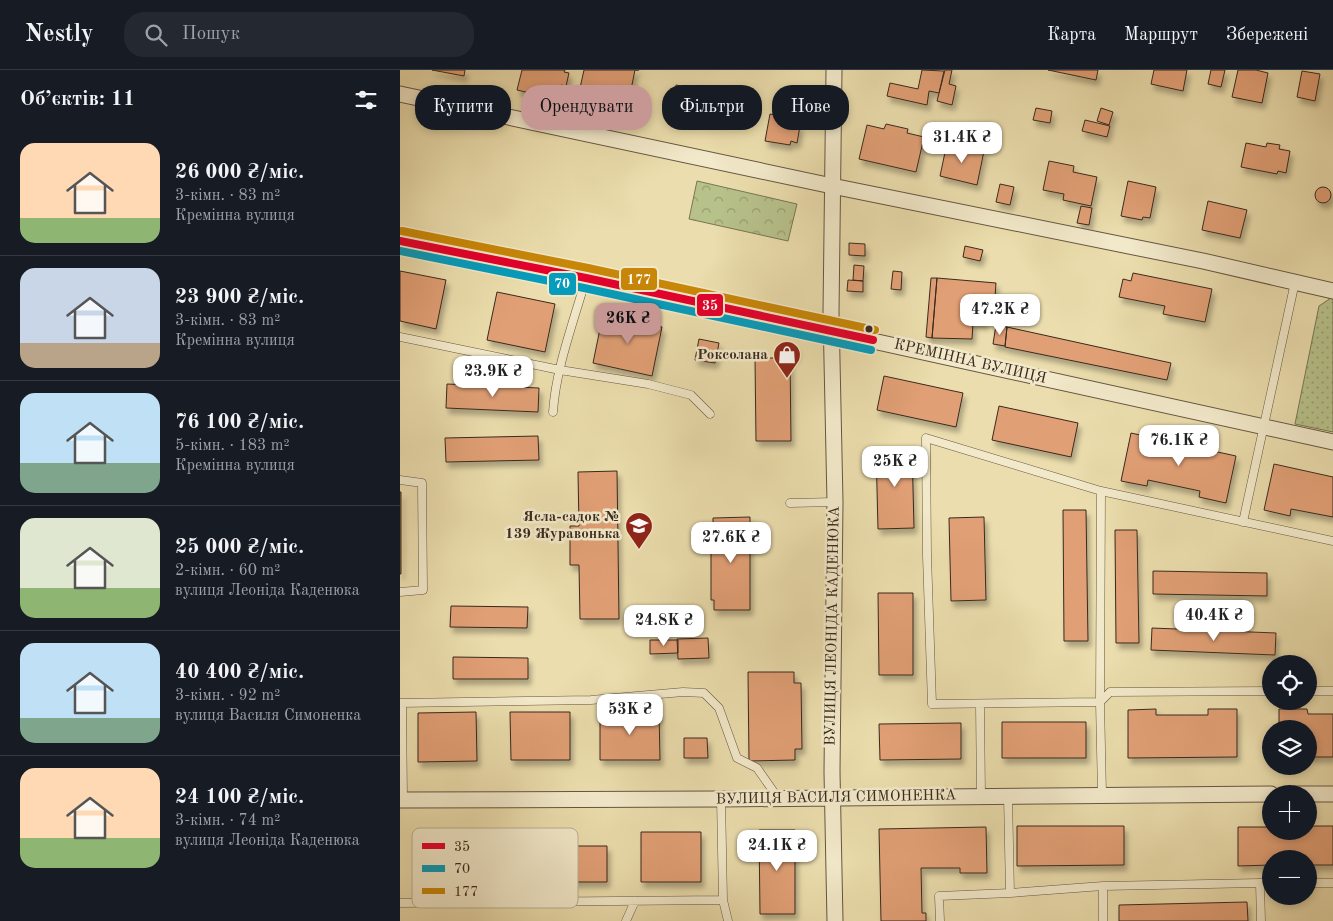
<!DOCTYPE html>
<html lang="uk">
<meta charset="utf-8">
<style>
:root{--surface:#171b24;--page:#242831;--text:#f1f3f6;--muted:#9ea1a6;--line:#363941;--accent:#c59692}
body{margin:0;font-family:"Old Standard TT",serif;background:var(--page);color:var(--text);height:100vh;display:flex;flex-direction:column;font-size:19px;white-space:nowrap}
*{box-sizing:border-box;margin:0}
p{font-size:16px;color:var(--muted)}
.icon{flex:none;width:28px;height:28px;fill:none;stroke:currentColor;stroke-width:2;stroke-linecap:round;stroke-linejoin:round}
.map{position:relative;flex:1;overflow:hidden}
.sheet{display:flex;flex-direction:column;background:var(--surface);width:400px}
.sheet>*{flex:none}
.hud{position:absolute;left:15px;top:15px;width:475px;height:45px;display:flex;gap:10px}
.controls{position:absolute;left:862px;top:585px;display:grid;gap:10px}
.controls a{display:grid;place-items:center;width:55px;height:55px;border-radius:50%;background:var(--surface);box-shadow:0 2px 8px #0003;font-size:25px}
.price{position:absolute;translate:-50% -42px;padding:0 11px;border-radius:10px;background:#fff;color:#222;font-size:16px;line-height:32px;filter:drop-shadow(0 1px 2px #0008)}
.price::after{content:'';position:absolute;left:50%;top:30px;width:15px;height:11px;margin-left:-8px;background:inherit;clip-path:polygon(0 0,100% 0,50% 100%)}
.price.selected{background:var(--accent);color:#111}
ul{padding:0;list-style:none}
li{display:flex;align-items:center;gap:15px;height:125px;padding:0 20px}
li+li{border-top:1px solid var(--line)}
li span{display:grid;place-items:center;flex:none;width:140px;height:100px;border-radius:15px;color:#555}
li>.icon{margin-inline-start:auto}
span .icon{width:60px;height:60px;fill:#fffc;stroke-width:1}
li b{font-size:21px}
h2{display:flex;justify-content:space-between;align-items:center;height:60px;padding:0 20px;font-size:21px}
.chip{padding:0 18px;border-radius:20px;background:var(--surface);box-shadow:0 2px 8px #0003;font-size:18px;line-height:45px}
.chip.selected{background:var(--accent);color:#111}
header{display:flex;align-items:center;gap:30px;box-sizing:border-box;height:70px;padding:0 25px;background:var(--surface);border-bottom:1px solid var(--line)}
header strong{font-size:24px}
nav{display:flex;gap:28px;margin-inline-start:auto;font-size:18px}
.search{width:350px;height:45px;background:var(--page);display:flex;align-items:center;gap:12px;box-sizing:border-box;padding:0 18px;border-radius:20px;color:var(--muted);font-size:19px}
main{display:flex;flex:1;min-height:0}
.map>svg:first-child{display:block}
.grass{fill:url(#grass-dots);stroke:#787554}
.park{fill:url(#park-crowns);stroke:#787554}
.building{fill:#e19f75;stroke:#39291e;filter:url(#shadow)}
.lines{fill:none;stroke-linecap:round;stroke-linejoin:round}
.service-casing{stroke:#665642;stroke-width:9}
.minor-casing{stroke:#665642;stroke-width:17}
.service{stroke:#f2e9ca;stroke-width:8}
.minor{stroke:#f2e9ca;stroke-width:15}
.bus-1-casing{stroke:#f2e9ca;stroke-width:11}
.bus-2-casing{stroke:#f2e9ca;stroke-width:11}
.bus-3-casing{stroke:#f2e9ca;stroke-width:11}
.bus-1{stroke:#e4002b;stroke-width:8}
.bus-2{stroke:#069cbc;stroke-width:8}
.bus-3{stroke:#c88708;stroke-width:8}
.bus-dot{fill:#39291e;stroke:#f2e9ca;stroke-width:2}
.labels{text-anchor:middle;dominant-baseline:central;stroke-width:5;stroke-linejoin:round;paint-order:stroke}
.poi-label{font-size:15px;font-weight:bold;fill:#39291e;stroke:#f2e9ca;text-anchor:end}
.street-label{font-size:15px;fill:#39291e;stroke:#f2e9ca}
.key{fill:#f2e9ca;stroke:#baaf96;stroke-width:1}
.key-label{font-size:14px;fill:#39291e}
.line-badge{stroke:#f2e9ca;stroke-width:2}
.badge-label{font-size:14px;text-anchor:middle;font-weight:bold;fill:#fff}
</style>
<header>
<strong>Nestly</strong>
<div class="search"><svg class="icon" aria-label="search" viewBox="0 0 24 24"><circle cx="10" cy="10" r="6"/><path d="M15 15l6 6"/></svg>Пошук</div>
<nav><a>Карта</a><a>Маршрут</a><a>Збережені</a></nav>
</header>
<main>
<section class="sheet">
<h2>Об’єктів: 11<svg class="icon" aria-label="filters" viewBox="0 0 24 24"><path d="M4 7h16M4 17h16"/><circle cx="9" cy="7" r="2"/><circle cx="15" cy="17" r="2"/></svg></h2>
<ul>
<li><span style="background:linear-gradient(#ffd9b3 75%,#8fb573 0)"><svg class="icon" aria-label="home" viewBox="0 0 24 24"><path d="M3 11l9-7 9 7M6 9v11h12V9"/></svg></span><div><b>26 000 ₴/міс.</b><p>3-кімн. · 83 m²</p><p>Кремінна вулиця</p></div></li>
<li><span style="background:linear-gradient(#c9d6e8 75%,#b9a48a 0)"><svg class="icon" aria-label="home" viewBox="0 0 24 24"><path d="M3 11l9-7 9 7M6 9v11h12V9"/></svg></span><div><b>23 900 ₴/міс.</b><p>3-кімн. · 83 m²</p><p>Кремінна вулиця</p></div></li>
<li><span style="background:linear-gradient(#bfe0f5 70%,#7fa58c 0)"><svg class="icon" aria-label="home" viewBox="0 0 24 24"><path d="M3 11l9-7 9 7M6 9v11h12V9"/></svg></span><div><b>76 100 ₴/міс.</b><p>5-кімн. · 183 m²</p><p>Кремінна вулиця</p></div></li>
<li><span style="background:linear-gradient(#dfe7d0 70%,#8fb573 0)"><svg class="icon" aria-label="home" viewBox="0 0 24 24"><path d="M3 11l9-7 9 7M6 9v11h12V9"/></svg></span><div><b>25 000 ₴/міс.</b><p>2-кімн. · 60 m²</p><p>вулиця Леоніда Каденюка</p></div></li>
<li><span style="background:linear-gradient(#bfe0f5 75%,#7fa58c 0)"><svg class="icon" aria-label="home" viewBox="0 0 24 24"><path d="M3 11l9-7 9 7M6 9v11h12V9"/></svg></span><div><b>40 400 ₴/міс.</b><p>3-кімн. · 92 m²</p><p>вулиця Василя Симоненка</p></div></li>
<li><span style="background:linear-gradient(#ffd9b3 70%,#8fb573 0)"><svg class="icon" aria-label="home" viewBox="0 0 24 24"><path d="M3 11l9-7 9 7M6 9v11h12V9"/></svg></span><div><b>24 100 ₴/міс.</b><p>3-кімн. · 74 m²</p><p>вулиця Леоніда Каденюка</p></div></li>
</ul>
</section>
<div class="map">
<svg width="933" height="851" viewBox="0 0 933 851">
<defs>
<pattern id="grass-dots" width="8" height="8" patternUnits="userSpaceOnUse" patternTransform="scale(1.25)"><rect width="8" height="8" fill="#b7c18a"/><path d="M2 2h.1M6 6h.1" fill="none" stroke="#969d70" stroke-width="1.8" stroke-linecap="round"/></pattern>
<pattern id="park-crowns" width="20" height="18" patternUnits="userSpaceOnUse" patternTransform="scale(1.25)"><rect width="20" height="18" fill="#b7c18a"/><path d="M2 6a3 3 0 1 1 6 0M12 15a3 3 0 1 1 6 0" fill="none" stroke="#969d70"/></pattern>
<filter id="shadow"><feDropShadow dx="3" dy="5.5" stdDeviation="2.5" flood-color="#0004"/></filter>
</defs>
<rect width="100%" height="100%" fill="#ebddad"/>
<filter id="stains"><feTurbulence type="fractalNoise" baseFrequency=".004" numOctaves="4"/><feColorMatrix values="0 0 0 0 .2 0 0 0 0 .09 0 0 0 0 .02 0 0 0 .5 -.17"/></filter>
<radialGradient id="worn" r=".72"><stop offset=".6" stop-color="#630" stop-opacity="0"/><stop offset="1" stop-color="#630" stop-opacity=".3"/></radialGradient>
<path class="grass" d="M931 228 933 229V362L895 354 919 236Z"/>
<path class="park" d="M297 111 397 134 388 171 289 149Z"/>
<path class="building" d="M32 0H65L64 6Z
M122 0H165L164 2 169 3 166 16 161 15 157 29 143 26 142 31 128 28 130 23 117 20Z
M184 0H239H235L227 39 214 36V39L195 36 196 31 178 27Z
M522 0 544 1 539 23 529 21 527 35 487 26 490 13 518 19Z
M545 0H552L549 14 556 16 552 35 537 31Z
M648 0H698L696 10Z
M754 0H787L783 21 751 14Z
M811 0H825L821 17 808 14Z
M838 0H856L868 3 862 33 832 27Z
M902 1 920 4 915 31 897 27Z
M276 15 299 20 293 46 270 41Z
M636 38 652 41 650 53 633 50Z
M701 38 713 42 709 55 697 51Z
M370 44 393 48 392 54 400 56 397 73 391 71 390 75 365 71Z
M685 50 710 56 707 67 682 61Z
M486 54 508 59 507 63 524 67 516 102 459 89 467 55 484 59Z
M547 73 584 81 577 115 540 106Z
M846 73 866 77 867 73 880 75 879 79 890 81 886 103 878 101 877 104 841 97Z
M649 91 674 96 673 102 697 107 691 136 663 130 664 124 643 120Z
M728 111 756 117 750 148 743 147 742 150 721 146Z
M600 114 614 117 610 135 596 132Z
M915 125a8 8 0 1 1 16 0a8 8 0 1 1-16 0Z
M808 131 847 140 840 168 802 160Z
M681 136 692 138 689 155 677 153Z
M449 173 465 174V186L449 185Z
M565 176 583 180 580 191 563 187Z
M454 195 464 196 463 211 453 210Z
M0 201 46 210 36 259 0 251Z
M493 201 502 202 501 220 491 219Z
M733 203 812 219 805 252 763 244 765 236 719 227 723 209 731 211Z
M531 208H537L532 268 526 267Z
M537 208 596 213 594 241 586 240 585 254 573 253 572 269 532 268Z
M448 210 463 211V222L447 221Z
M97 222 155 234 145 282 87 270Z
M203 244 262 257 252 306 193 293Z
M596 255 607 257 605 276 593 274Z
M607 257 771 293 767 310 605 277Z
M299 269 319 273 315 293 295 290Z
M382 274 397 277 395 287 380 284Z
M355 288H390L391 371H356Z
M484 306 563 323 556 357 477 340Z
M47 314 139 318 138 342 46 338Z
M599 336 678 353 671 387 592 370Z
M731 363 836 386 826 433 799 427 800 421 748 410 747 416 721 411Z
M138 366 139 390 46 392 45 368Z
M476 378H512L514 458 478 459Z
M874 394 933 407V447L891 439 890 446 864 440Z
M217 401 219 549H180L179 495H170V456H179L178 402Z
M0 422H1V504H0Z
M663 440H686L688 571H664Z
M350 447V540H314V530H311V459H313V448Z
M584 447 586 530 551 531 549 448Z
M715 460H737L739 573H716Z
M753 501 867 503V526L753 524Z
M478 523H513V605H479Z
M51 536 128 537 127 558 50 557Z
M752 558 876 563 875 585 751 580Z
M308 568 309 588 278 589 277 569Z
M250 570H278V583L250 584Z
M53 587 128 588V609H53Z
M348 602H394V613H401L402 679H395V690L349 691Z
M756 639V645H808V639H837V687L728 688V640Z
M879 639H907L908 644H933V687H909V659H879Z
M200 641H259L260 690H200Z
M76 642 77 691 18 692V643Z
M110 642H170V690H111Z
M602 652H686V688H602Z
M561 653V689L480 690 479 654Z
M284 668H307L308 688H284Z
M617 756H724V795L617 796Z
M909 756H933V795H909V789H871V795L838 796V757H871V761H909Z
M586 757 587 803H560V798H521L522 843H526V851H481L479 759Z
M359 760H395V844H360Z
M241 762H301V812H241Z
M125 776H207V812H125Z
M847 832 848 851H719V835Z"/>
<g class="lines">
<defs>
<path id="service" d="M0 267 160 300 248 314 291 325 310 344
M153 342C156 297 174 251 186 208
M0 410 22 413 23 520 0 522
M701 421 700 632 702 724
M390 433 435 432
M843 452 895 212
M871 621 710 622 700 632 532 634 527 486 526 368 701 421 933 471
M909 621H933
M0 633 191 630 283 622 304 623 319 638 337 688 357 698 378 728
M2 633 3 730
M580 634 581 727
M608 726 610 823 703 816 860 813 861 851
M321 729 323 830
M860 813H871
M909 813H933
M703 816V851
M0 833 323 830 328 851
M226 851 235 831
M540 851 539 826 610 823"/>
<path id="minor" d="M434 0 431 243 435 432 432 702 435 851
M0 24 432 116 803 191 933 221
M0 171 186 208 933 372
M895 724H933
M0 730 321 729 871 724"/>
</defs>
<use href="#service" class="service-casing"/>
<use href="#minor" class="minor-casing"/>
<use href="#service" class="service"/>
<use href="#minor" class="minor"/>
<defs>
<path id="bus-1" d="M0 171 186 208 473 270"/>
<path id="bus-2" d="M0 181 184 218 471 280"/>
<path id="bus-3" d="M2 161 188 198 475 260"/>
</defs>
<use href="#bus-1" class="bus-1-casing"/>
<use href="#bus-2" class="bus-2-casing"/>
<use href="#bus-3" class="bus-3-casing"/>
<use href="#bus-1" class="bus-1"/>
<use href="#bus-2" class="bus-2"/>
<use href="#bus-3" class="bus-3"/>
</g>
<defs>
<symbol id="shop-pin" viewBox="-11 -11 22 30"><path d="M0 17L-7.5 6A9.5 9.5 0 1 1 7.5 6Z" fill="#8f2418" stroke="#f2e9ca"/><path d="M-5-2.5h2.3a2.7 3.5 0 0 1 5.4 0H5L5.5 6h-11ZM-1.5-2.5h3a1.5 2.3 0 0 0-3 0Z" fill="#fff"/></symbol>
<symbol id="school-pin" viewBox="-11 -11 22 30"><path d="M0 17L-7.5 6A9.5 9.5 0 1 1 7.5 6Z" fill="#8f2418" stroke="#f2e9ca"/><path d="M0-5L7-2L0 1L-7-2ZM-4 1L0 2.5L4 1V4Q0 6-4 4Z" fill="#fff"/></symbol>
</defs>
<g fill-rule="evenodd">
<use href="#shop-pin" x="371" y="269" width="32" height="43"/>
<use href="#school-pin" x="223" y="440" width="32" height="43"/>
</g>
<circle class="bus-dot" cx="469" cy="259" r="4.5"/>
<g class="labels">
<g class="poi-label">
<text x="368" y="285">Роксолана</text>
<text x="220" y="447">Ясла-садок №<tspan x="220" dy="17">139 Журавонька</tspan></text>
</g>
<g class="street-label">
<text transform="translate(570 292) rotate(13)">КРЕМІННА ВУЛИЦЯ</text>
<text transform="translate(433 556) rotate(-89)">ВУЛИЦЯ ЛЕОНІДА КАДЕНЮКА</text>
<text transform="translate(436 728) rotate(-1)">ВУЛИЦЯ ВАСИЛЯ СИМОНЕНКА</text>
</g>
</g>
<rect x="12" y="758" width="166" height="80" rx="8" class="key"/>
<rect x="22" y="773" width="23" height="6" fill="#e4002b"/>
<rect x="22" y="795" width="23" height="7" fill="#069cbc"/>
<rect x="22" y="818" width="23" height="6" fill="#c88708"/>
<g class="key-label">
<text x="54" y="781">35</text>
<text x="54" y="803">70</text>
<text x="54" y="826">177</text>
</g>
<g class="line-badge">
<rect x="220" y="197" width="38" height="24" rx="5" fill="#c88708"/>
<rect x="148" y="202" width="29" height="24" rx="5" fill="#069cbc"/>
<rect x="296" y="223" width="28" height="24" rx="5" fill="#e4002b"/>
</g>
<g class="badge-label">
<text x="239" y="214">177</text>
<text x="162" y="218">70</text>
<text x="310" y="240">35</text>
</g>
<rect width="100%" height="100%" filter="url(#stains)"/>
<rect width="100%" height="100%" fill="url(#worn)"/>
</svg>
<div class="controls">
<a><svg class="icon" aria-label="locate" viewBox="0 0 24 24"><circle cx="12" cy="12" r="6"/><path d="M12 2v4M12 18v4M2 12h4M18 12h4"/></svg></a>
<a><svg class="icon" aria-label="layers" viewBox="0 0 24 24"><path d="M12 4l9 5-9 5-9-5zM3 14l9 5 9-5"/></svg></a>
<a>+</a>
<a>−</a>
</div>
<b class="price" style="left:562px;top:94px">31.4K ₴</b>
<b class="price" style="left:600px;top:266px">47.2K ₴</b>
<b class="price selected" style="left:228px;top:275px">26K ₴</b>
<b class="price" style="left:93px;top:328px">23.9K ₴</b>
<b class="price" style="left:779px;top:397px">76.1K ₴</b>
<b class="price" style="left:495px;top:418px">25K ₴</b>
<b class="price" style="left:331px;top:494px">27.6K ₴</b>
<b class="price" style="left:814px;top:572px">40.4K ₴</b>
<b class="price" style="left:264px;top:577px">24.8K ₴</b>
<b class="price" style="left:230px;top:666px">53K ₴</b>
<b class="price" style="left:377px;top:802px">24.1K ₴</b>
<div class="hud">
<a class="chip">Купити</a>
<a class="chip selected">Орендувати</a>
<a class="chip">Фільтри</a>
<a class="chip">Нове</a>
</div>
</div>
</main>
